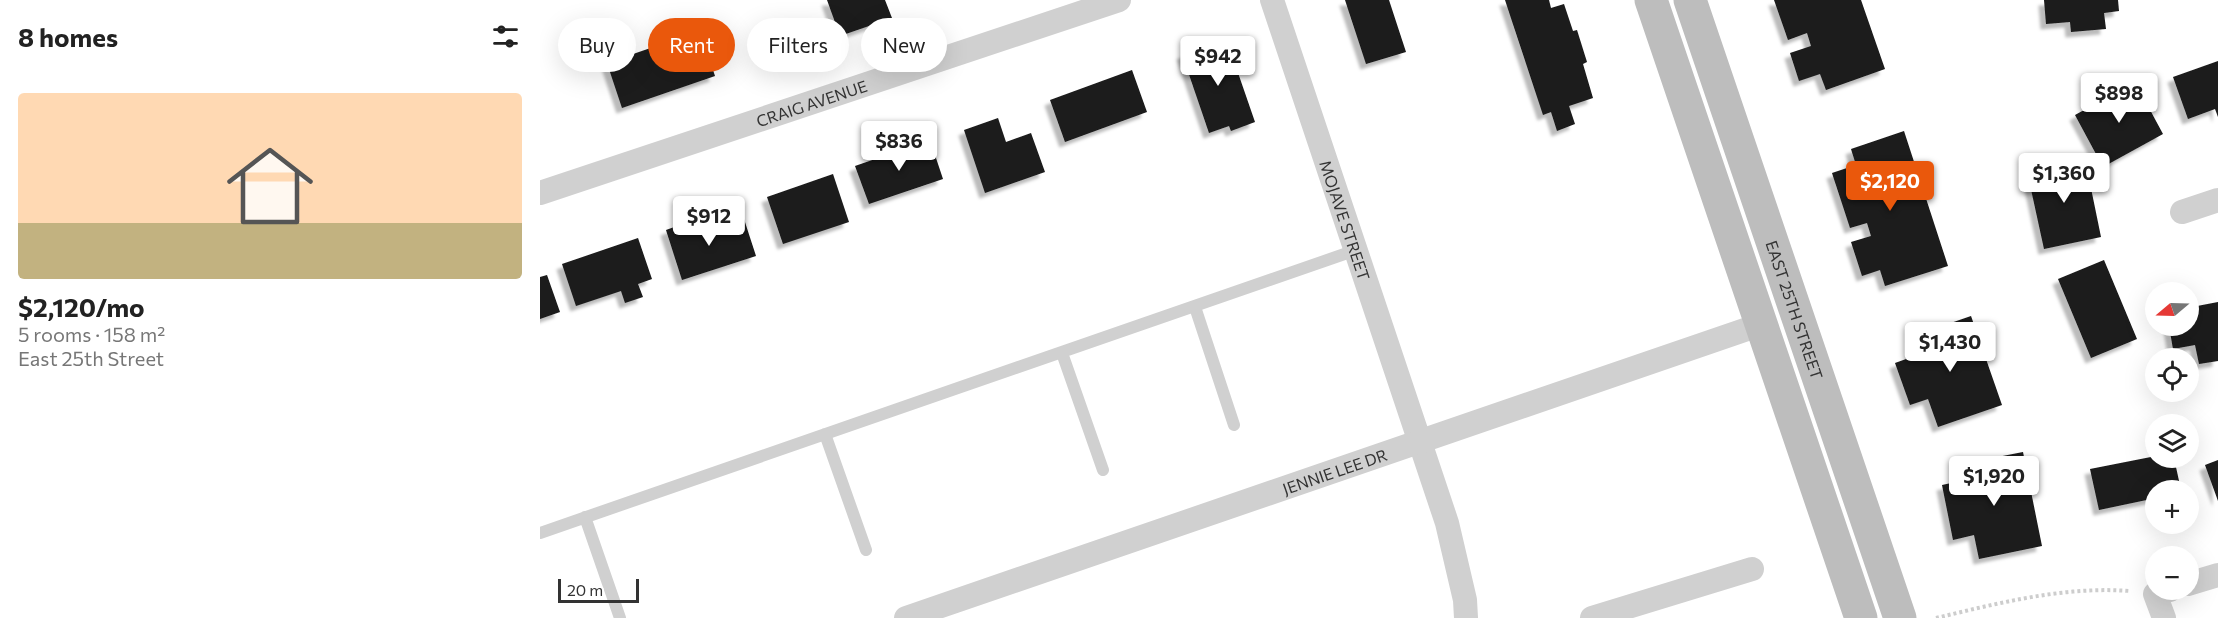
<!DOCTYPE html>
<meta charset="utf-8">
<style>
:root{--surface:#fff;--page:#f2f2f2;--text:#222;--muted:#767676;--line:#e0e0e0;--accent:#ea580c}
body{margin:0;font-family:Commissioner,sans-serif;background:var(--page);color:var(--text);height:100vh;display:flex;flex-direction:column;font-size:22px;white-space:nowrap}
*{box-sizing:border-box;margin:0}
p{font-size:20px;color:var(--muted)}
.icon{flex:none;width:33px;height:33px;fill:none;stroke:currentColor;stroke-width:2;stroke-linecap:round;stroke-linejoin:round}
.map{position:relative;flex:1;overflow:hidden}
.sheet{display:flex;flex-direction:column;background:var(--surface);width:540px}
.sheet>*{flex:none}
.guide{position:absolute;left:18px;top:18px;width:570px;height:54px;display:flex;gap:12px}
.needle{width:39px;rotate:251deg}
.controls{position:absolute;left:1605px;top:282px;display:grid;gap:12px}
.controls a{display:grid;place-items:center;width:54px;height:54px;border-radius:50%;background:var(--surface);box-shadow:0 6px 24px #0002;font-size:30px}
.scale{position:absolute;left:18px;bottom:15px;width:81px;box-sizing:border-box;padding-left:6px;border:3px solid #333;border-top:0;font-size:16px;line-height:21px;white-space:nowrap;color:#333;-webkit-text-stroke:4px #fff;paint-order:stroke}
.price{position:absolute;translate:-50% -51px;padding:0 14px;border-radius:6px;background:#fff;color:#222;font-size:20px;line-height:39px;filter:drop-shadow(0 2px 3px #0008)}
.price::after{content:'';position:absolute;left:50%;top:36px;width:18px;height:14px;margin-left:-9px;background:inherit;clip-path:polygon(0 0,100% 0,50% 100%)}
.price.selected{background:var(--accent);color:#fff}
ul{padding:0;list-style:none}
li{display:grid;align-content:center;gap:12px;height:318px;padding:0 18px}
li+li{border-top:2px solid var(--line)}
li span{display:grid;place-items:center;height:186px;border-radius:6px;color:#555}
li>.icon{margin-inline-start:auto}
span .icon{width:108px;height:108px;fill:#fffc;stroke-width:1}
li b{font-size:26px}
h2{display:flex;justify-content:space-between;align-items:center;height:72px;padding:0 18px;font-size:26px}
.tag{padding:0 21px;border-radius:27px;background:var(--surface);box-shadow:0 6px 24px #0002;font-size:21px;line-height:54px}
.tag.selected{background:var(--accent);color:#fff}
main{display:flex;flex:1;min-height:0}
.map>svg:first-child{display:block}
.building{fill:#1a1a1a;filter:url(#shadow)}
.lines{fill:none;stroke-linecap:round;stroke-linejoin:round}
.path{stroke:#cdcdcd;stroke-width:4;stroke-dasharray:3 3;stroke-linecap:butt}
.lane{stroke:#d0d0d0;stroke-width:12}
.street{stroke:#d0d0d0;stroke-width:24}
.secondary{stroke:#bdbdbd;stroke-width:33}
.labels{text-anchor:middle;dominant-baseline:central;stroke-width:6;stroke-linejoin:round;paint-order:stroke}
.street-label{font-size:16px;fill:#333;stroke:#fff}
</style>
<main>
<section class="sheet">
<h2>8 homes<svg class="icon" aria-label="filters" viewBox="0 0 24 24"><path d="M4 7h16M4 17h16"/><circle cx="9" cy="7" r="2"/><circle cx="15" cy="17" r="2"/></svg></h2>
<ul>
<li><span style="background:linear-gradient(#ffd9b3 70%,#c2b280 0)"><svg class="icon" aria-label="home" viewBox="0 0 24 24"><path d="M3 11l9-7 9 7M6 9v11h12V9"/></svg></span><div><b>$2,120/mo</b><p>5 rooms · 158 m²</p><p>East 25th Street</p></div></li>
</ul>
</section>
<div class="map">
<svg width="1678" height="618" viewBox="0 0 1678 618">
<defs>
<filter id="shadow"><feDropShadow dx="-5.5" dy="5.5" stdDeviation="1.5" flood-color="#0004"/></filter>
</defs>
<rect width="100%" height="100%" fill="#fff"/>
<path class="building" d="M287 0H345L352 18 300 36Z
M805 0H849L866 52 826 64Z
M965 0H1009L1011 8 1024 4 1033 31 1037 30 1047 62 1043 64 1053 98 1029 106 1035 124 1017 131 1011 112 1003 115Z
M1234 0H1321L1345 69 1286 90 1280 74 1259 81 1250 53 1271 46 1267 33 1248 40Z
M1504 0H1578L1579 11 1564 13 1566 29 1531 32 1530 22 1506 24Z
M160 31 175 76 82 108 67 63Z
M686 38 715 122 691 131 689 126 669 133 642 54Z
M1678 61V117L1675 109 1648 119 1633 77Z
M592 70 607 112 525 142 510 100Z
M1595 82 1623 134 1563 167 1535 115Z
M458 118 466 142 491 133 505 172 445 193 424 130Z
M1364 131 1408 266 1345 286 1340 270 1322 276 1311 242 1331 236 1327 223 1310 228 1292 173 1316 165 1311 149Z
M390 140 403 179 329 204 315 166Z
M1545 159 1561 237 1504 249 1487 171Z
M293 174 309 222 243 244 227 197Z
M159 218 164 232 204 219 216 256 142 280 126 230Z
M98 238 112 279 98 284 103 297 85 303 81 291 36 306 22 264Z
M1564 260 1597 339 1551 358 1518 279Z
M7 275 20 312 0 319V277Z
M1678 302V361L1659 364 1655 345 1633 349 1629 326H1648V320L1655 318 1652 307Z
M1431 316 1462 405 1398 427 1388 399 1370 405 1355 363 1380 354 1373 336Z
M1483 452 1502 546 1439 559 1434 535 1413 540 1402 485 1430 479 1427 463Z
M1616 456V458H1634L1641 490H1616V498L1559 510 1550 469Z
M1678 460V501L1665 465Z"/>
<g class="lines">
<path class="path" d="M1396 618C1459 603 1524 586 1590 591"/>
<path class="lane" d="M655 307 694 425
M522 353 563 470
M285 434 326 550
M45 517 80 618
M0 533 816 250"/>
<g class="street">
<path id="s1" d="M732 0 907 523 925 600 926 618"/>
<path id="s2" d="M0 193 579 0"/>
<path d="M1642 212 1678 200"/>
<path d="M1648 584 1678 575"/>
<path id="s3" d="M366 618 1222 324"/>
<path d="M1052 618 1212 569"/>
<path d="M1624 618 1615 594 1630 590"/>
</g>
<g class="secondary">
<path d="M1111 0 1321 618"/>
<path id="s4" d="M1150 0 1360 618"/>
</g>
</g>
<g class="labels">
<g class="street-label">
<text stroke="none"><textPath href="#s2" startOffset="286">CRAIG AVENUE</textPath></text>
<text stroke="none"><textPath href="#s1" startOffset="232">MOJAVE STREET</textPath></text>
<text stroke="none"><textPath href="#s4" startOffset="327">EAST 25TH STREET</textPath></text>
<text stroke="none"><textPath href="#s3" startOffset="453">JENNIE LEE DR</textPath></text>
</g>
</g>
</svg>
<div class="controls">
<a><svg class="needle" viewBox="-14 -14 28 28"><path d="M0-13l5 13h-10z" fill="#e53935"/><path d="M0 13l5-13h-10z" fill="#767676"/></svg></a>
<a><svg class="icon" aria-label="locate" viewBox="0 0 24 24"><circle cx="12" cy="12" r="6"/><path d="M12 2v4M12 18v4M2 12h4M18 12h4"/></svg></a>
<a><svg class="icon" aria-label="layers" viewBox="0 0 24 24"><path d="M12 4l9 5-9 5-9-5zM3 14l9 5 9-5"/></svg></a>
<a>+</a>
<a>−</a>
</div>
<div class="scale">20 m</div>
<b class="price" style="left:678px;top:87px">$942</b>
<b class="price" style="left:1579px;top:124px">$898</b>
<b class="price" style="left:359px;top:172px">$836</b>
<b class="price" style="left:1524px;top:204px">$1,360</b>
<b class="price selected" style="left:1350px;top:212px">$2,120</b>
<b class="price" style="left:169px;top:247px">$912</b>
<b class="price" style="left:1410px;top:373px">$1,430</b>
<b class="price" style="left:1454px;top:507px">$1,920</b>
<div class="guide">
<a class="tag">Buy</a>
<a class="tag selected">Rent</a>
<a class="tag">Filters</a>
<a class="tag">New</a>
</div>
</div>
</main>
